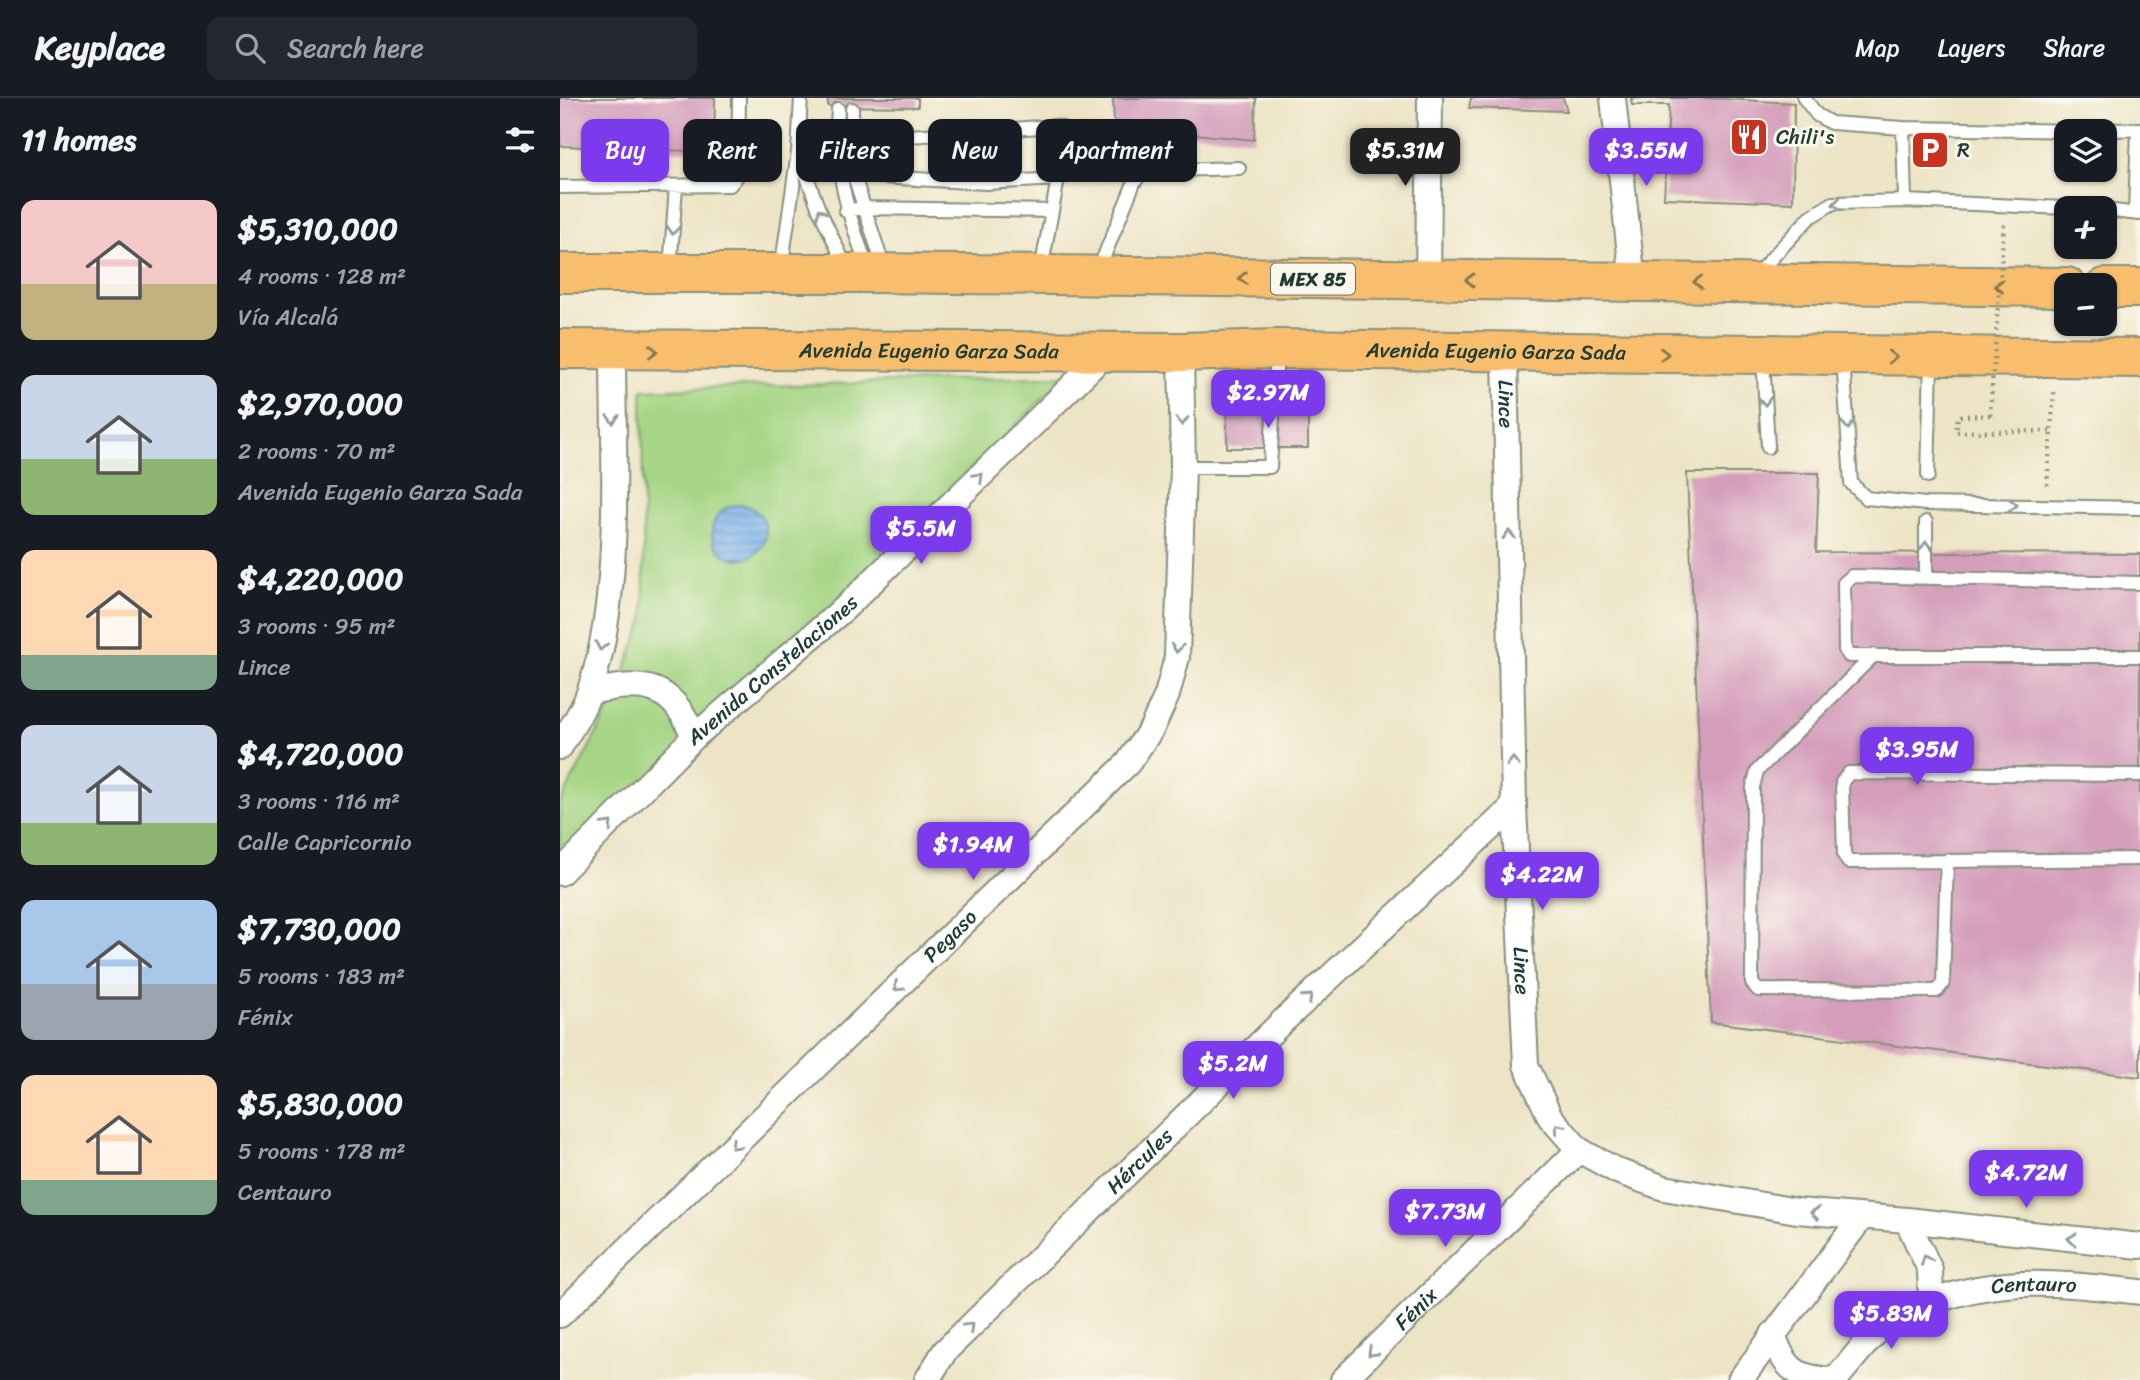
<!DOCTYPE html>
<meta charset="utf-8">
<style>
:root{--surface:#171b24;--page:#242831;--text:#f1f3f6;--muted:#9ea1a6;--line:#363941;--accent:#7c3aed}
body{margin:0;font-family:Sriracha,sans-serif;background:var(--page);color:var(--text);height:100vh;display:flex;flex-direction:column;font-size:26px;white-space:nowrap}
*{box-sizing:border-box;margin:0}
p{font-size:23px;color:var(--muted)}
.icon{flex:none;width:38px;height:38px;fill:none;stroke:currentColor;stroke-width:2;stroke-linecap:round;stroke-linejoin:round}
.map{position:relative;flex:1;overflow:hidden}
.side{display:flex;flex-direction:column;background:var(--surface);width:560px}
.side>*{flex:none}
.hud{position:absolute;left:21px;top:21px;width:665px;height:63px;display:flex;gap:14px}
.buttons{position:absolute;left:1494px;top:21px;display:grid;gap:14px}
.buttons a{display:grid;place-items:center;width:63px;height:63px;border-radius:14px;background:var(--surface);box-shadow:0 2px 5px #0004;font-size:35px}
.price{position:absolute;translate:-50% -60px;padding:0 16px;border-radius:14px;background:var(--accent);color:#fff;font-size:23px;line-height:46px;filter:drop-shadow(0 2px 4px #0008)}
.price::after{content:'';position:absolute;left:50%;top:42px;width:21px;height:16px;margin-left:-10px;background:inherit;clip-path:polygon(0 0,100% 0,50% 100%)}
.price.on{background:#222;color:#fff}
ul{padding:0;list-style:none}
li{display:flex;align-items:center;gap:21px;height:175px;padding:0 21px}
li span{display:grid;place-items:center;flex:none;width:196px;height:140px;border-radius:14px;color:#555}
li>.icon{margin-inline-start:auto}
span .icon{width:84px;height:84px;fill:#fffc;stroke-width:1}
li b{font-size:30px}
h2{display:flex;justify-content:space-between;align-items:center;height:84px;padding:0 21px;font-size:30px}
.pill{padding:0 24px;border-radius:14px;background:var(--surface);box-shadow:0 2px 5px #0004;font-size:24px;line-height:63px}
.pill.on{background:var(--accent);color:#fff}
header{display:flex;align-items:center;gap:42px;box-sizing:border-box;height:98px;padding:0 35px;background:var(--surface);border-bottom:2px solid var(--line)}
header strong{font-size:33px}
nav{display:flex;gap:38px;margin-inline-start:auto;font-size:24px}
.search{width:490px;height:63px;background:var(--page);display:flex;align-items:center;gap:18px;box-sizing:border-box;padding:0 24px;border-radius:14px;color:var(--muted);font-size:26px}
main{display:flex;flex:1;min-height:0}
.map>svg:first-child{display:block}
.park{fill:#a6d685;stroke:#628a5c;stroke-width:2}
.water{fill:url(#water-rules);stroke:#4e7890;stroke-width:2}
.building{fill:#d49dbb}
.lines{fill:none;stroke-linecap:round;stroke-linejoin:round}
.service-casing{stroke:#86907c;stroke-width:16}
.minor-casing{stroke:#86907c;stroke-width:28}
.trunk-casing{stroke:#86907c;stroke-width:42}
.path{stroke:#86907c;stroke-width:4.5;stroke-dasharray:2 5;stroke-linecap:butt}
.service{stroke:#fff;stroke-width:12}
.minor{stroke:#fff;stroke-width:24}
.trunk{stroke:#f9be6d;stroke-width:38}
.path-bridge{stroke:#86907c;stroke-width:4.5;stroke-dasharray:2 5;stroke-linecap:butt}
.oneway{stroke:#8f9e9a}
.oneway2{stroke:#81774e}
.labels{text-anchor:middle;dominant-baseline:central;stroke-width:6;stroke-linejoin:round;paint-order:stroke}
.shield{fill:#fbf7ec;stroke:#61756b;stroke-width:2}
.shield-label{font-size:19px;font-weight:bold;fill:#1f3d34}
.poi-label{font-size:21px;fill:#1f3d34;stroke:#fbf7ec;text-anchor:start}
.street-label{font-size:21px;fill:#1f3d34;stroke:#fbf7ec}
</style>
<header>
<strong>Keyplace</strong>
<div class="search"><svg class="icon" aria-label="search" viewBox="0 0 24 24"><circle cx="10" cy="10" r="6"/><path d="M15 15l6 6"/></svg>Search here</div>
<nav><a>Map</a><a>Layers</a><a>Share</a></nav>
</header>
<main>
<section class="side">
<h2>11 homes<svg class="icon" aria-label="filters" viewBox="0 0 24 24"><path d="M4 7h16M4 17h16"/><circle cx="9" cy="7" r="2"/><circle cx="15" cy="17" r="2"/></svg></h2>
<ul>
<li><span style="background:linear-gradient(#f6c9c9 60%,#c2b280 0)"><svg class="icon" aria-label="home" viewBox="0 0 24 24"><path d="M3 11l9-7 9 7M6 9v11h12V9"/></svg></span><div><b>$5,310,000</b><p>4 rooms · 128 m²</p><p>Vía Alcalá</p></div></li>
<li><span style="background:linear-gradient(#c9d6e8 60%,#8fb573 0)"><svg class="icon" aria-label="home" viewBox="0 0 24 24"><path d="M3 11l9-7 9 7M6 9v11h12V9"/></svg></span><div><b>$2,970,000</b><p>2 rooms · 70 m²</p><p>Avenida Eugenio Garza Sada</p></div></li>
<li><span style="background:linear-gradient(#ffd9b3 75%,#7fa58c 0)"><svg class="icon" aria-label="home" viewBox="0 0 24 24"><path d="M3 11l9-7 9 7M6 9v11h12V9"/></svg></span><div><b>$4,220,000</b><p>3 rooms · 95 m²</p><p>Lince</p></div></li>
<li><span style="background:linear-gradient(#c9d6e8 70%,#8fb573 0)"><svg class="icon" aria-label="home" viewBox="0 0 24 24"><path d="M3 11l9-7 9 7M6 9v11h12V9"/></svg></span><div><b>$4,720,000</b><p>3 rooms · 116 m²</p><p>Calle Capricornio</p></div></li>
<li><span style="background:linear-gradient(#a9c7e8 60%,#9aa5b1 0)"><svg class="icon" aria-label="home" viewBox="0 0 24 24"><path d="M3 11l9-7 9 7M6 9v11h12V9"/></svg></span><div><b>$7,730,000</b><p>5 rooms · 183 m²</p><p>Fénix</p></div></li>
<li><span style="background:linear-gradient(#ffd9b3 75%,#7fa58c 0)"><svg class="icon" aria-label="home" viewBox="0 0 24 24"><path d="M3 11l9-7 9 7M6 9v11h12V9"/></svg></span><div><b>$5,830,000</b><p>5 rooms · 178 m²</p><p>Centauro</p></div></li>
</ul>
</section>
<div class="map">
<svg width="1580" height="1282" viewBox="0 0 1580 1282">
<defs>
<pattern id="water-rules" width="6" height="5" patternUnits="userSpaceOnUse" patternTransform="scale(1.75)"><rect width="6" height="5" fill="#7cb3eb"/><path d="M0 2.5h6" fill="none" stroke="#6593bf"/></pattern>
</defs>
<rect width="100%" height="100%" fill="#fbf7ec"/>
<filter id="ink" filterUnits="userSpaceOnUse"><feTurbulence type="fractalNoise" baseFrequency=".0143" numOctaves="2"/><feDisplacementMap in="SourceGraphic" scale="14" xChannelSelector="R" yChannelSelector="G"/><feConvolveMatrix kernelMatrix="1 2 1 2 8 2 1 2 1" color-interpolation-filters="sRGB"/></filter>
<filter id="wash" filterUnits="userSpaceOnUse"><feTurbulence type="fractalNoise" baseFrequency=".00686" numOctaves="4" result="noise"/><feDisplacementMap in="SourceGraphic" scale="28" xChannelSelector="R" yChannelSelector="G"/><feGaussianBlur stdDeviation="1.57" result="paint"/><feColorMatrix in="noise" values="0 0 0 0 0 0 0 0 0 0 0 0 0 0 0 0 0 1.4 0 .05"/><feComposite in="paint" operator="in"/></filter>
<g filter="url(#wash)">
<rect width="100%" height="100%" fill="#ede4c5"/>
<path class="park" d="M506 278 0 772V705L51 608 84 522 82 292Z"/>
<path class="water" d="M152 434a27 27 0 1 1 54 0a27 27 0 1 1-54 0Z"/>
<g id="blocks">
<path class="building" d="M0 0H155L154 54 0 48Z
M268 0H358V9L268 8Z
M553 0H696L694 42 554 28Z
M911 0H1003L1007 13 909 10Z
M1071 0H1148L1234 5 1233 105 1104 100 1109 7H1072Z
M667 314H748V350H667Z
M1127 375H1259L1256 454 1580 456V979L1151 924Z"/>
</g>
</g>
<g filter="url(#ink)">
<use href="#blocks" fill-opacity="0" stroke="#86907c" stroke-width="2"/>
<g class="lines">
<defs>
<path id="service" d="M1244 0 1257 17 1271 25 1343 30 1527 33 1580 31
M278 11C273 69 288 117 308 171
M292 11V72L324 170
M1343 30 1345 103
M276 43 495 28 502 30 505 43 481 172
M239 57 258 109 286 169
M278 71 320 79 426 85 499 81
M0 89 170 87 178 77 179 0
M1545 112 1579 116
M286 113 303 110 492 113
M1575 114 1578 31
M110 172 116 88
M221 172 238 54 241 0
M538 173 574 85 583 73 679 70
M1195 178 1250 119 1273 105 1345 103 1507 110
M1283 259 1291 385 1306 400 1366 406 1580 410
M1203 260 1208 349
M623 369H710L717 255
M1368 378 1371 263
M1366 473V424
M1580 485 1292 478 1284 485 1285 552 1289 558H1580
M1314 557 1197 673 1193 689 1192 885 1198 892 1377 893 1383 885 1387 762
M1580 677 1289 675 1282 684 1284 757 1288 764 1580 761"/>
<g id="minor">
<path d="M1053 0 1073 184"/>
<path d="M868 182 870 0"/>
<path id="s1" d="M945 255 954 708 966 967 990 1019 1019 1052 1057 1073 1104 1090 1237 1113 1347 1122 1580 1148"/>
<path d="M30 594C82 583 112 583 134 639"/>
<path d="M0 649C10 631 24 612 30 592 63 494 53 357 53 253"/>
<path id="s2" d="M0 775 134 639 285 510 548 253"/>
<path d="M1347 1122 1370 1172 1371 1204"/>
<path id="s3" d="M0 1217 568 665 592 630 607 597 617 559 623 369 621 254"/>
<path d="M1213 1236C1225 1272 1236 1280 1274 1282"/>
<path id="s4" d="M367 1282 385 1253 723 923 954 708"/>
<path id="s5" d="M783 1282 1019 1052"/>
<path d="M1180 1282 1301 1120"/>
<path id="s6" d="M1275 1282C1290 1265 1304 1245 1321 1230 1330 1222 1344 1218 1354 1212 1431 1175 1499 1185 1580 1194"/>
</g>
<g id="trunk">
<path d="M0 175H309L1507 189"/>
<path d="M1545 190H1580"/>
<path id="s7" d="M0 251 621 254 717 251 1580 260"/>
</g>
</defs>
<use href="#service" class="service-casing"/>
<use href="#minor" class="minor-casing"/>
<use href="#trunk" class="trunk-casing"/>
<path class="path" d="M1430 317 1398 318 1396 334 1491 333
M1487 387 1494 294"/>
<use href="#service" class="service"/>
<use href="#minor" class="minor"/>
<use href="#trunk" class="trunk"/>
<path class="path-bridge" d="M1430 317 1444 126"/>
</g>
<defs><path id="oneway-chevron" d="M-2-3.5L2.5 0L-2 3.5" fill="none" stroke-width="1.6" stroke-linecap="round" stroke-linejoin="round" transform="scale(1.75)"/></defs>
<g class="oneway">
<use href="#oneway-chevron" transform="translate(1277 106) rotate(172)"/>
<use href="#oneway-chevron" transform="translate(261 115) rotate(-114)"/>
<use href="#oneway-chevron" transform="translate(113 132) rotate(94)"/>
<use href="#oneway-chevron" transform="translate(1205 303) rotate(87)"/>
<use href="#oneway-chevron" transform="translate(53 321) rotate(90)"/>
<use href="#oneway-chevron" transform="translate(622 323) rotate(89)"/>
<use href="#oneway-chevron" transform="translate(1288 327) rotate(85)"/>
<use href="#oneway-chevron" transform="translate(419 379) rotate(-44)"/>
<use href="#oneway-chevron" transform="translate(1453 407) rotate(1)"/>
<use href="#oneway-chevron" transform="translate(949 437) rotate(-91)"/>
<use href="#oneway-chevron" transform="translate(1366 448) rotate(-89)"/>
<use href="#oneway-chevron" transform="translate(41 548) rotate(101)"/>
<use href="#oneway-chevron" transform="translate(617 550) rotate(94)"/>
<use href="#oneway-chevron" transform="translate(953 664) rotate(-91)"/>
<use href="#oneway-chevron" transform="translate(48 727) rotate(-46)"/>
<use href="#oneway-chevron" transform="translate(338 889) rotate(136)"/>
<use href="#oneway-chevron" transform="translate(748 900) rotate(-43)"/>
<use href="#oneway-chevron" transform="translate(999 1030) rotate(-131)"/>
<use href="#oneway-chevron" transform="translate(175 1047) rotate(136)"/>
<use href="#oneway-chevron" transform="translate(1255 1115) rotate(-174)"/>
<use href="#oneway-chevron" transform="translate(1512 1141) rotate(-174)"/>
<use href="#oneway-chevron" transform="translate(1366 1162) rotate(-111)"/>
<use href="#oneway-chevron" transform="translate(409 1229) rotate(-44)"/>
<use href="#oneway-chevron" transform="translate(812 1254) rotate(136)"/>
</g>
<g class="oneway2">
<use href="#oneway-chevron" transform="translate(683 180) rotate(-180)"/>
<use href="#oneway-chevron" transform="translate(910 182) rotate(-179)"/>
<use href="#oneway-chevron" transform="translate(1138 184) rotate(180)"/>
<use href="#oneway-chevron" transform="translate(1439 188) rotate(-179)"/>
<use href="#oneway-chevron" transform="translate(93 253)"/>
<use href="#oneway-chevron" transform="translate(1104 256)"/>
<use href="#oneway-chevron" transform="translate(1332 259)"/>
</g>
</g>
<defs>
<symbol id="restaurant-square" viewBox="-11 -11 22 22"><rect x="-9" y="-9" width="18" height="18" rx="4" fill="#c8321e" stroke="#fbf7ec"/><path d="M-5-6h1v4h1v-4h1v4h1v-4h1v5L-1.5 .5V6h-2V.5L-5-1ZM5-6V6H3V1.5H1.5Q1.5-4 5-6Z" fill="#fff"/></symbol>
<symbol id="parking-square" viewBox="-11 -11 22 22"><rect x="-9" y="-9" width="18" height="18" rx="4" fill="#c8321e" stroke="#fbf7ec"/><path d="M-3.5-5.5H1a3.5 3.5 0 0 1 0 7H-1V5.5H-3.5ZM-1-3.4V-.6H.8a1.4 1.4 0 0 0 0-2.8Z" fill="#fff"/></symbol>
</defs>
<g fill-rule="evenodd">
<use href="#restaurant-square" x="1167" y="17" width="44" height="44"/>
<use href="#parking-square" x="1348" y="30" width="44" height="44"/>
</g>
<g class="labels">
<rect class="shield" x="711" y="165.5" width="84" height="31" rx="5"/>
<g class="shield-label">
<text x="753" y="181">MEX 85</text>
</g>
<g class="poi-label">
<text x="1216" y="39">Chili's</text>
<text x="1397" y="52">R</text>
</g>
<g class="street-label">
<text stroke="none"><textPath href="#s7" startOffset="369">Avenida Eugenio Garza Sada</textPath></text>
<text stroke="none"><textPath href="#s7" startOffset="936">Avenida Eugenio Garza Sada</textPath></text>
<text stroke="none"><textPath href="#s1" startOffset="51">Lince</textPath></text>
<text stroke="none"><textPath href="#s2" startOffset="294">Avenida Constelaciones</textPath></text>
<text stroke="none"><textPath href="#s3" startOffset="544">Pegaso</textPath></text>
<text stroke="none"><textPath href="#s1" startOffset="618">Lince</textPath></text>
<text stroke="none"><textPath href="#s4" startOffset="306">Hércules</textPath></text>
<text stroke="none"><textPath href="#s6" startOffset="231">Centauro</textPath></text>
<text stroke="none"><textPath href="#s5" startOffset="102">Fénix</textPath></text>
</g>
</g>
</svg>
<div class="buttons">
<a><svg class="icon" aria-label="layers" viewBox="0 0 24 24"><path d="M12 4l9 5-9 5-9-5zM3 14l9 5 9-5"/></svg></a>
<a>+</a>
<a>−</a>
</div>
<b class="price on" style="left:845px;top:90px">$5.31M</b>
<b class="price" style="left:1086px;top:90px">$3.55M</b>
<b class="price" style="left:708px;top:332px">$2.97M</b>
<b class="price" style="left:361px;top:468px">$5.5M</b>
<b class="price" style="left:1357px;top:689px">$3.95M</b>
<b class="price" style="left:413px;top:784px">$1.94M</b>
<b class="price" style="left:982px;top:814px">$4.22M</b>
<b class="price" style="left:673px;top:1003px">$5.2M</b>
<b class="price" style="left:1466px;top:1112px">$4.72M</b>
<b class="price" style="left:885px;top:1151px">$7.73M</b>
<b class="price" style="left:1331px;top:1253px">$5.83M</b>
<div class="hud">
<a class="pill on">Buy</a>
<a class="pill">Rent</a>
<a class="pill">Filters</a>
<a class="pill">New</a>
<a class="pill">Apartment</a>
</div>
</div>
</main>
